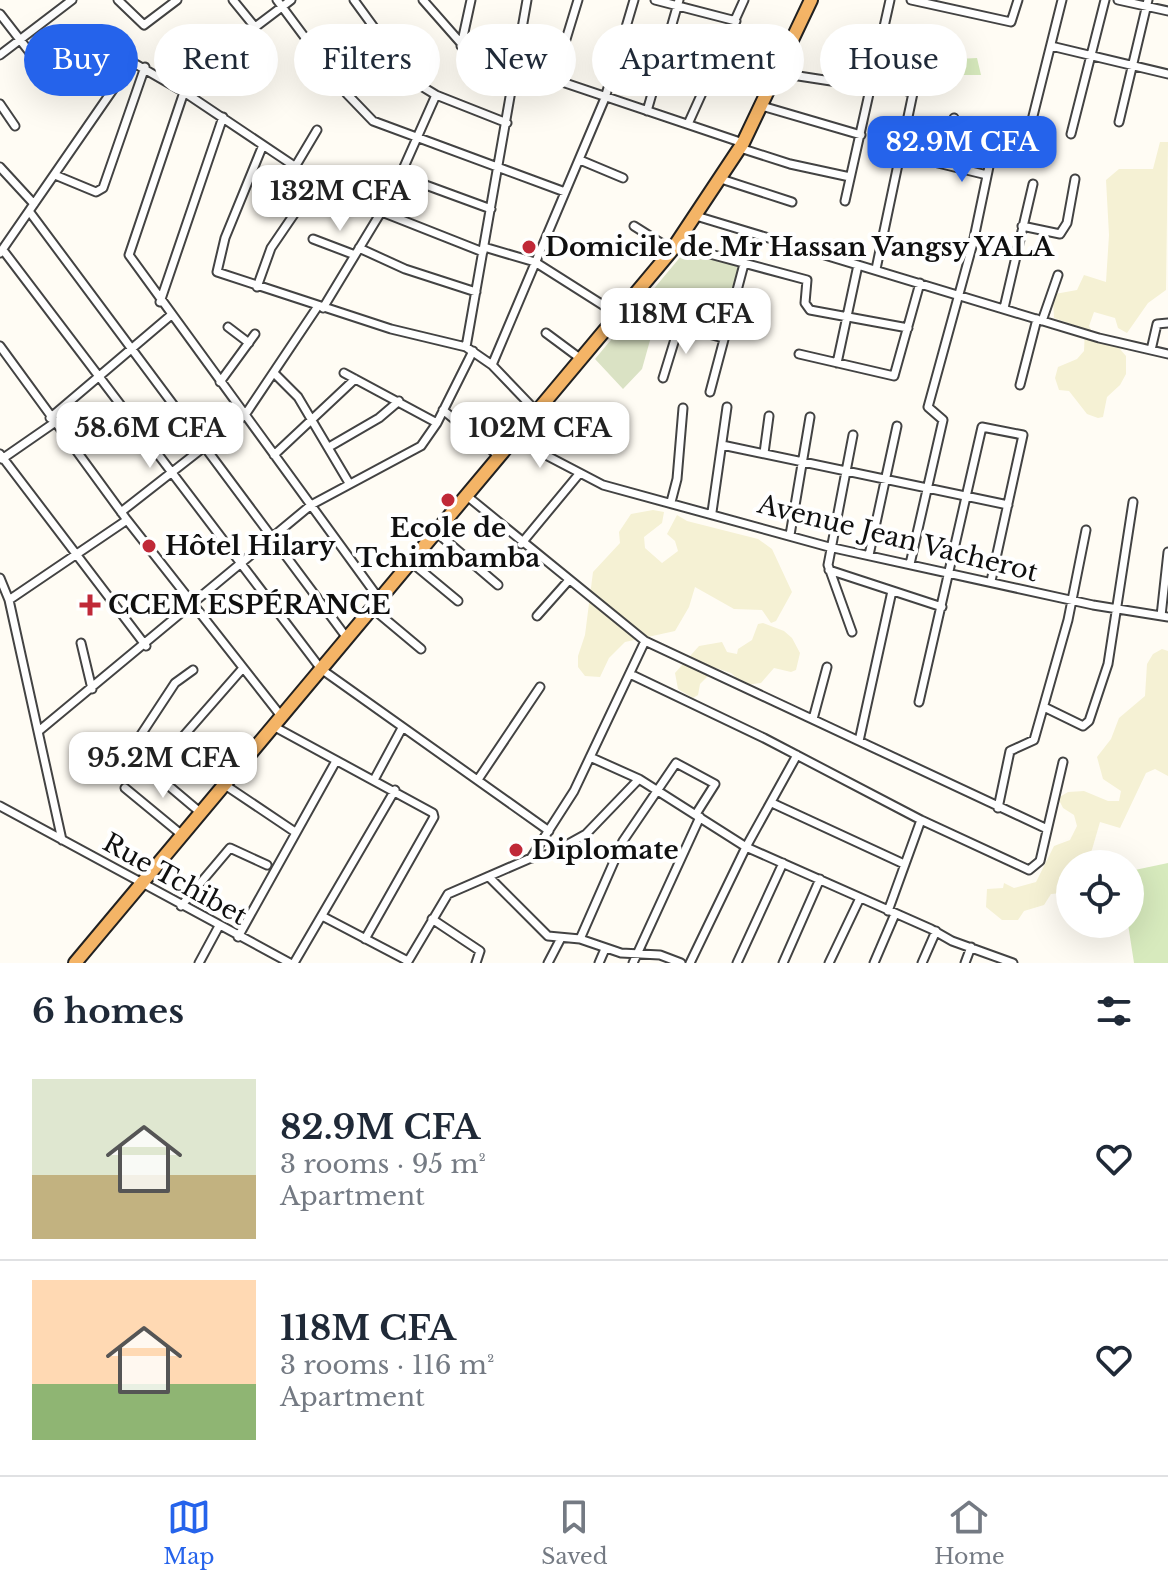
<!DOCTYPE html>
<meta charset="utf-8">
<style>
:root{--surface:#fff;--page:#f6f6f7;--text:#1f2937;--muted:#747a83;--line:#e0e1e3;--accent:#2563eb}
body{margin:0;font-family:"Libre Baskerville",serif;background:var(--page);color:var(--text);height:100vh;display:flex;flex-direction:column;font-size:30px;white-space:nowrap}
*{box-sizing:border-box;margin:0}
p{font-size:26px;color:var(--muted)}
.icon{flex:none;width:44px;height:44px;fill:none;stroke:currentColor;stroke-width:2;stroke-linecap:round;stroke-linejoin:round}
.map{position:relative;height:963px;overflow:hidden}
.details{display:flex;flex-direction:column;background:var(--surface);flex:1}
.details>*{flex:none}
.hud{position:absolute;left:24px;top:24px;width:1120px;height:72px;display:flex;gap:16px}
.buttons{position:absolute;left:1056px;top:850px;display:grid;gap:16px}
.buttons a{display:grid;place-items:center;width:88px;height:88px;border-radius:50%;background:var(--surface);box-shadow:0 8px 32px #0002;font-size:40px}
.price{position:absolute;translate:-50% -68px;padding:0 18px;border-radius:16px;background:#fff;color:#222;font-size:26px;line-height:52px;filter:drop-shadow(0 2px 4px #0008)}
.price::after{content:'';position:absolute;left:50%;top:48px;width:24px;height:18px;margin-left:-12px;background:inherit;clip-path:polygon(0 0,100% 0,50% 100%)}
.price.active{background:var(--accent);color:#fff}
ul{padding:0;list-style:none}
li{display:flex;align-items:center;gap:24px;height:200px;padding:0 32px}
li+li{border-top:2px solid var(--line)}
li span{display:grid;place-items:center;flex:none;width:224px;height:160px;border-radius:0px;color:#555}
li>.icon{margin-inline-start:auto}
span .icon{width:96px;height:96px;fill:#fffc;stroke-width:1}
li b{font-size:34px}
h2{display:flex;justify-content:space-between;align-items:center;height:96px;padding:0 32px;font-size:34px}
.pill{padding:0 28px;border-radius:36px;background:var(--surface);box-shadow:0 8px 32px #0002;font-size:28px;line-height:72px}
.pill.active{background:var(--accent);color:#fff}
.menu{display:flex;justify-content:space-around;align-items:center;height:112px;border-top:2px solid var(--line);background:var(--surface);font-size:22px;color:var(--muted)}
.menu a{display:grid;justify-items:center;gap:4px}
.menu .active{color:var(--accent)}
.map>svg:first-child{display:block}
.farmland{fill:#f5f1d4}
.green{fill:#d7eabd}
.cemetery{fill:#dae2c4}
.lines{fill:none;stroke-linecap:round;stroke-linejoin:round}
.minor-casing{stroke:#434343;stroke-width:11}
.trunk-casing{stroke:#212121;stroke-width:16}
.minor{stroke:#fff;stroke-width:7}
.trunk{stroke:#f4b466;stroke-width:12}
.poi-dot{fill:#c02938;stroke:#fff;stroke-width:3}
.labels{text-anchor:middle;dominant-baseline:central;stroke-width:8;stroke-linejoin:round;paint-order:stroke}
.poi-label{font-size:26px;font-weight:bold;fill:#101010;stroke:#fff;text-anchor:start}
.street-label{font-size:26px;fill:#101010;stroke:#fff}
</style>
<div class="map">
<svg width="1168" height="963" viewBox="0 0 1168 963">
<rect width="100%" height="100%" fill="#fffcf4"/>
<path class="farmland" d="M1160 142H1168L1166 290 1148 303 1127 333 1118 328 1115 318 1094 312 1089 326 1094 336 1119 348 1126 356V374L1120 385 1107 397 1103 417 1098 418 1087 414 1069 391 1059 390 1055 378 1058 367 1077 359 1084 351 1085 329 1054 318 1053 299 1055 294 1077 290 1084 275 1106 282 1109 235 1106 180 1119 169H1153Z
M653 510 664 512 662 523 644 537 645 548 662 563 678 551 675 541 667 534 677 515 687 521 758 539 772 549 792 592 776 621 771 623 762 610 734 609 695 587 689 607 675 631 625 642 609 658 600 677 585 676 578 667V656L585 635 593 572 620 543 619 532 631 514Z
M763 623 784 631 792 638 800 653 796 670 791 672 774 668 761 683 745 685 731 673 716 668 700 684 698 695 693 698 678 689 675 673 699 646 722 642 727 652 737 654 738 649 752 640 758 624Z
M1162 649 1168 651V776L1155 769 1146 773 1120 828 1100 822 1091 853 1078 864H1070V879L1062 893 1051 894 1044 905 1024 911 1018 920H1002L986 907 987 889 1003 888 1004 883 1014 888 1036 882 1054 846 1070 840 1077 826 1074 815 1063 808 1058 798 1068 792 1084 791 1108 801H1119L1121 791 1103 779 1097 757 1111 739 1119 718 1145 696 1147 664 1153 654Z"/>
<path class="green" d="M977 58 981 75H953L938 60Z
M1168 863V963H1134L1128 924 1130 871Z"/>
<path class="cemetery" d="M699 253 738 267 728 315 698 306 654 326 642 369 623 389 595 359 682 255Z"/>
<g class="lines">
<defs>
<path id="minor" d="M118 0 144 25 177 0
M233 0 255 27
M277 0 347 94 373 121 565 192
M354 0 413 81 436 95 507 123
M423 0 467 50 743 143
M655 0 736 21
M911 0 1011 22 1018 0
M1118 0 1168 11
M0 14 35 59
M461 46 471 0
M1051 46 1168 74
M0 55 72 0
M779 73 870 87
M872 79 913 93 876 269
M553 82 578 0
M176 87 291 0
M184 92 129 255 380 600
M0 104 15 126
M762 106 861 135
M647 111 679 0
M1119 122 1148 0
M688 124 744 0
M1030 128 1062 0
M1071 134 1105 0
M263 145 225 238 217 272 391 329 466 347 492 365 537 412
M740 148 790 164 850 177
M901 154 987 175
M580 160 623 178
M945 163 954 118
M0 167 34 204
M295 167 317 130
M55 175 96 192 103 188 145 67
M401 176 491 209
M721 179 792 202
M845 201 890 0
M29 211 347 638
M696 216 1099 338 1168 354
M634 226 672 250
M1022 226 1060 234 1067 223 1075 179
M313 239 355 255
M678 241 710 254 807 280 805 303 810 310 908 328
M484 247 535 262 617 314
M359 248 405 269 476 292
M3 250 321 669 549 831
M0 253 132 62 184 92 336 194 483 252
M257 287 271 248 316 182
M634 295C653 325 691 329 724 338
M160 302 223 117
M323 308 392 194 436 95
M1004 308 1033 184
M1042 321 1058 275
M228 327 249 343
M546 333 581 359
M0 346 127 520 281 716
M466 347 527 0
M1151 350 1157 324 1168 323
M799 354 894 376 920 283
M837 363 858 265
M492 365 605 98 634 0
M274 373 298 397 349 483
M344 373 437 423
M663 378 679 326
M220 382 255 334
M1020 385 1037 319
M710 392 744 264
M443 410 500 457
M50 418 170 316
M515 439 603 485 829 547 1093 605 1168 617
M722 445 1008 505
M329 447 379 418 399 401
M764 453 769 416
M0 454 146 646
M274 455 355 379
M2 459 54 423
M467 496 645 641 1045 828
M671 502 677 479 683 408
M121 512 245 415 318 306
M712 512 727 407
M436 532 498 585
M790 535 810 417
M521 544 579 474
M869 555 897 426
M411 562 458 601
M910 564 943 420 928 407 973 243 996 133
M829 570 942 607
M0 578 9 600 62 840
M9 600 127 520
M372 608 421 649
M537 616 569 580
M1161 616 1168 552
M852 632 828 565 853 435
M81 643 92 689
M630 674 764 738 921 820 1029 870 1040 861 1063 762
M919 702 982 427 1023 435 991 581
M1044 707 1083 726 1089 721 1108 664 1133 502
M813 719 827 667
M273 726 433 813 434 817 365 939
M40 730 311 505 421 446 437 423 473 351
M112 738 201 813
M859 741 892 591
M129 753 175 683 193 670
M590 757 639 779 746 847 931 929 952 941 1013 963
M152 772 243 668
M479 778 540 687
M374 780 402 728
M225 785 295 832
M125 788 182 835
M772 803 904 864
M0 806 290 963
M998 808 1010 751 1034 740 1068 620 1086 530
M531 858 574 791 645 641
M489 877 548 936 580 939 621 953 660 955 681 963
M181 906 230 848 267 865
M888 911 921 820
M322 916 408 961
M432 919 480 951 476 963
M238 937 336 761
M580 939 623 841 676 763 715 784 696 814
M199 963 219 926
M294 963 395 790
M407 963 448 894 531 858 550 854 586 834 639 779
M548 963 561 938
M599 963 605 949
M633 963 700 817
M690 963 746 847 797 755
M737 963 783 863
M783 963 820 879
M829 963 860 898
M874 963 895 914
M922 963 936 931
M965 963 971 947"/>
<path id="trunk" d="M75 963 672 250 743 143 811 0"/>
</defs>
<use href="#minor" class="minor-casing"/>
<use href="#trunk" class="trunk-casing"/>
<use href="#minor" class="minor"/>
<use href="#trunk" class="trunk"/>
</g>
<g class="poi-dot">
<circle cx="529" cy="247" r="8"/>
<circle cx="448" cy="500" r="8"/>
<circle cx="149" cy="546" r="8"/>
<path d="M86 593h8v8h8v8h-8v8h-8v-8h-8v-8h8z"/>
<circle cx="516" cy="850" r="8"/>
</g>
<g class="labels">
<g class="poi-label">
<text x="545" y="247">Domicile de Mr Hassan Vangsy YALA</text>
<text x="448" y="528" text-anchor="middle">Ecole de<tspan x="448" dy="30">Tchimbamba</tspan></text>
<text x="165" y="546">Hôtel Hilary</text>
<text x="108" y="605">CCEM ESPÉRANCE</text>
<text x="532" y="850">Diplomate</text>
</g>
<g class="street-label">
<text transform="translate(898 538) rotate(14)">Avenue Jean Vacherot</text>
<text transform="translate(175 879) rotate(29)">Rue Tchibet</text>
</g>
</g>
</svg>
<div class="buttons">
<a><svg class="icon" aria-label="locate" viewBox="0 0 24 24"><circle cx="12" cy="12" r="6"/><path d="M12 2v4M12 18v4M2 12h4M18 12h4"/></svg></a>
</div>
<b class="price active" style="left:962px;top:184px">82.9M CFA</b>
<b class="price" style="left:340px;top:233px">132M CFA</b>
<b class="price" style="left:686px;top:356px">118M CFA</b>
<b class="price" style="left:150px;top:470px">58.6M CFA</b>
<b class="price" style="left:540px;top:470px">102M CFA</b>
<b class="price" style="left:163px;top:800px">95.2M CFA</b>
<div class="hud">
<a class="pill active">Buy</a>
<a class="pill">Rent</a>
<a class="pill">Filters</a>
<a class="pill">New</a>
<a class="pill">Apartment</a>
<a class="pill">House</a>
</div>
</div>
<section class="details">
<h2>6 homes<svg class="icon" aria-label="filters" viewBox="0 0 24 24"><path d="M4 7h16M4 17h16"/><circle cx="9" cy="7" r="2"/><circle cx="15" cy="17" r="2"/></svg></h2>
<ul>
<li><span style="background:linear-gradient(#dfe7d0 60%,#c2b280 0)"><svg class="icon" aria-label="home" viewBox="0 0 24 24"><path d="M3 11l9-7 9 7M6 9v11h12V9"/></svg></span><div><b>82.9M CFA</b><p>3 rooms · 95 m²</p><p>Apartment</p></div><svg class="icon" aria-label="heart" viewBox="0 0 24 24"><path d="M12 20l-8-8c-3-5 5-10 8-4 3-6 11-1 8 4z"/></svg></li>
<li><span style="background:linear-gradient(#ffd9b3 65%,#8fb573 0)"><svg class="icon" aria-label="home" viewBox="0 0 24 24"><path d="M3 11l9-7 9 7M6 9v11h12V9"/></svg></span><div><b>118M CFA</b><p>3 rooms · 116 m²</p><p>Apartment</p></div><svg class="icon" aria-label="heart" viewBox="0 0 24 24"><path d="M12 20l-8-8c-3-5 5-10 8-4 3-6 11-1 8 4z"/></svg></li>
</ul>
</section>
<nav class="menu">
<a class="active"><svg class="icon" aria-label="map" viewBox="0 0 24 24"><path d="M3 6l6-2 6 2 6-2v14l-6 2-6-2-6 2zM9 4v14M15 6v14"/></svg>Map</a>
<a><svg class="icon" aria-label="saved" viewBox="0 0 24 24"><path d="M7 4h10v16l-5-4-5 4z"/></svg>Saved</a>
<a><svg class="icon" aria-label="home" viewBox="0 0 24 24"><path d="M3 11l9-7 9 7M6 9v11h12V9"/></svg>Home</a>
</nav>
